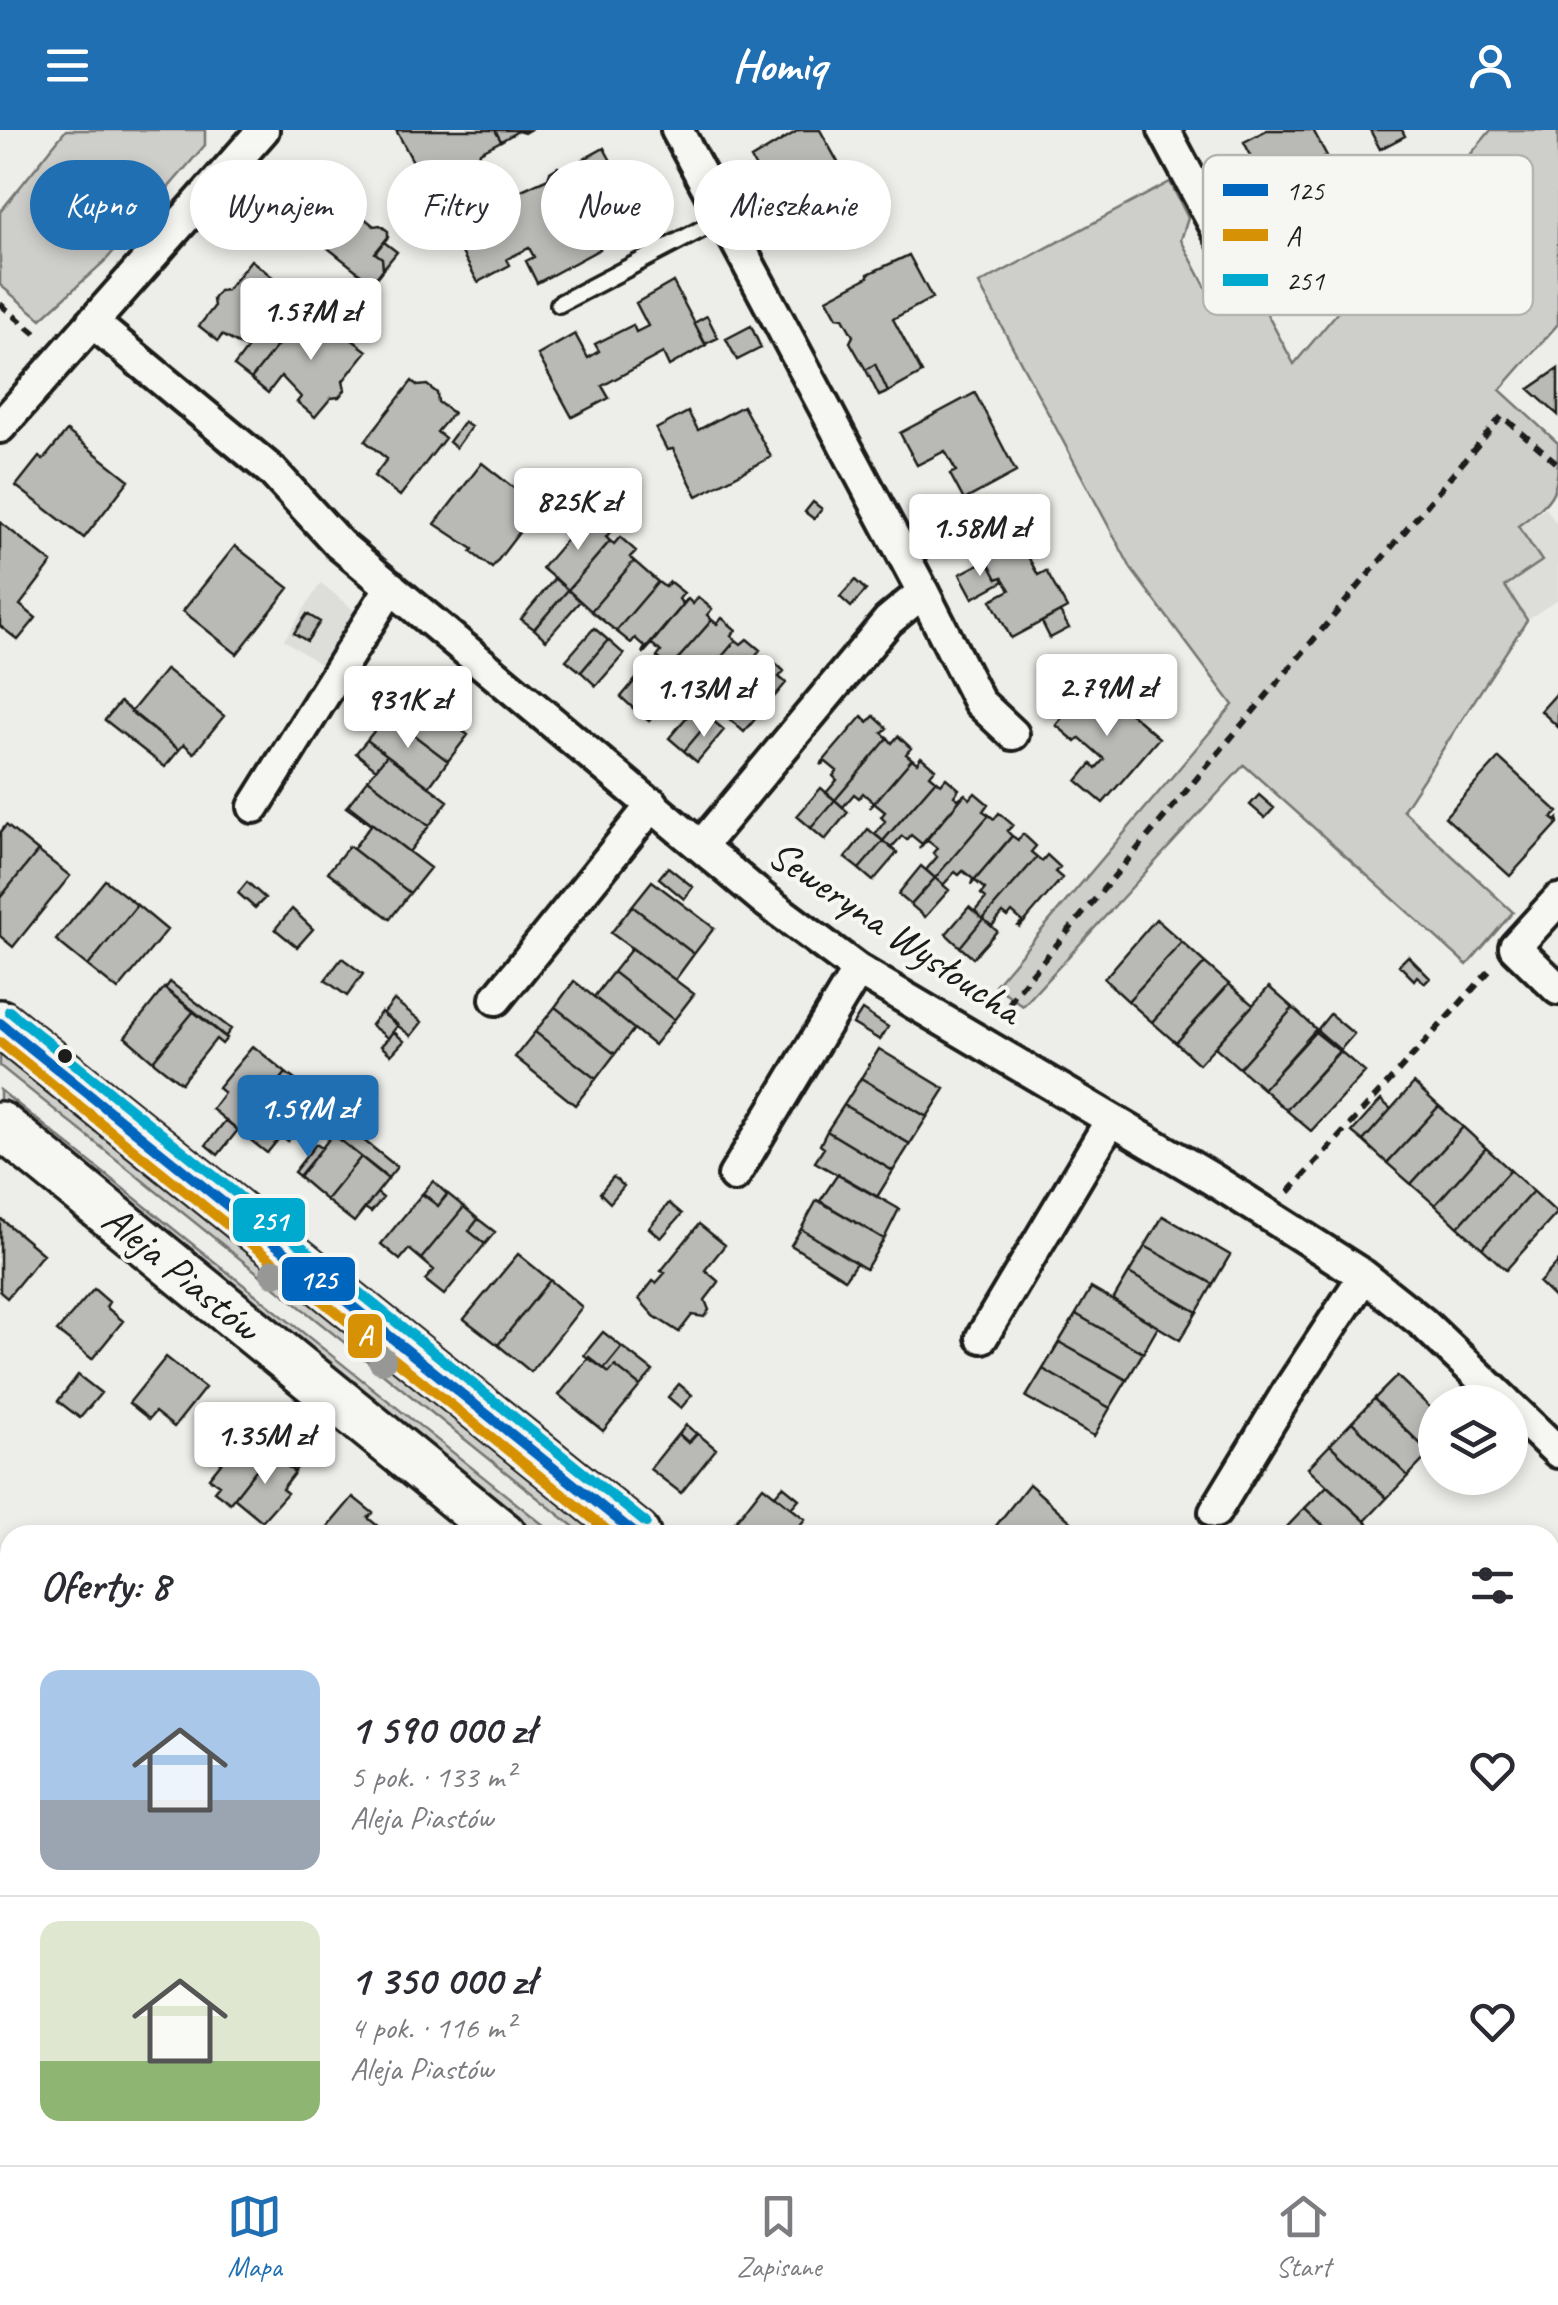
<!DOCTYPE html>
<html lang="pl">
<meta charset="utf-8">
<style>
:root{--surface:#fff;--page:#f7f7f7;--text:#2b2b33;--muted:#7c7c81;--line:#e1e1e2;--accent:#1f6fb2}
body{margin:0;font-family:Caveat,sans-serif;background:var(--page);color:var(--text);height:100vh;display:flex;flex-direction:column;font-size:38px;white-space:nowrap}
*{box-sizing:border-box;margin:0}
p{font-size:32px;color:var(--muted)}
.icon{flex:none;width:55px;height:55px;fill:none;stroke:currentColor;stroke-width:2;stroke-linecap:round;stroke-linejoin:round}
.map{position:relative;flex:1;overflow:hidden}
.sheet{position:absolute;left:0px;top:1395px;width:1560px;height:640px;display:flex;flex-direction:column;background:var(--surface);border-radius:30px 30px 0 0;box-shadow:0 5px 15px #0003}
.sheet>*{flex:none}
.top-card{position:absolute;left:30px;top:30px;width:1000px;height:90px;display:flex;gap:20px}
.controls{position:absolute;left:1418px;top:1255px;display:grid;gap:20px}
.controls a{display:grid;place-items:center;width:110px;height:110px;border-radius:50%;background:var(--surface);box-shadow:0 5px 15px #0003;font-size:50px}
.price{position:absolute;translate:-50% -85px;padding:0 22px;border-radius:10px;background:#fff;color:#222;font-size:32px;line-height:65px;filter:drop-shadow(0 2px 5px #0008)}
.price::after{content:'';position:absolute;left:50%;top:60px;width:30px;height:22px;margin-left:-15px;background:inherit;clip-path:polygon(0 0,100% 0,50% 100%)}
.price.current{background:var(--accent);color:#fff}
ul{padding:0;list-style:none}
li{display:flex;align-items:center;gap:30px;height:250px;padding:0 40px}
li+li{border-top:2px solid var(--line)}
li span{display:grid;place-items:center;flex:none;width:280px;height:200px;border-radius:20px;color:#555}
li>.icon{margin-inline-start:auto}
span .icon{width:120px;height:120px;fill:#fffc;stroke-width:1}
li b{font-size:42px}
h2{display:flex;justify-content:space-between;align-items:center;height:120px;padding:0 40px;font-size:42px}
.tag{padding:0 35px;border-radius:45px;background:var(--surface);box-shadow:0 5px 15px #0003;font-size:35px;line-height:90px}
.tag.current{background:var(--accent);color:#fff}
header{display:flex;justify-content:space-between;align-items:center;height:130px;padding:0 40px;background:var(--accent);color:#fff;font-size:45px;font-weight:700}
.menu{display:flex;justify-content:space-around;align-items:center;height:140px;border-top:2px solid var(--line);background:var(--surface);font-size:28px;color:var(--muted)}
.menu a{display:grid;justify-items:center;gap:5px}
.menu .current{color:var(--accent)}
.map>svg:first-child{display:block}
.built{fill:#ddddda}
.green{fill:#cececb;stroke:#757574;stroke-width:2.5}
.building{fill:#b9b9b6;stroke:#1c1c1c;stroke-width:2.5}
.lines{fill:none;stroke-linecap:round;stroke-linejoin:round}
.lane-casing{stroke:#1c1c1c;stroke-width:22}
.street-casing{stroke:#1c1c1c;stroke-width:38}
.secondary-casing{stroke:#1c1c1c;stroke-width:52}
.path{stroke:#1c1c1c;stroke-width:6;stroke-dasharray:10 8;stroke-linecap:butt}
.lane{stroke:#f6f6f2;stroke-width:15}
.street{stroke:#f6f6f2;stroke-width:30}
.secondary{stroke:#f6f6f2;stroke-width:45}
.bus-1-casing{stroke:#f6f6f2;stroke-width:18}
.bus-2-casing{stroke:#f6f6f2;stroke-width:18}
.bus-3-casing{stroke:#f6f6f2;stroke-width:18}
.bus-1{stroke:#0065bd;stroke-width:10}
.bus-2{stroke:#d69104;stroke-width:10}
.bus-3{stroke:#00a9ce;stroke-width:10}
.tree{fill:#979795}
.bus-dot{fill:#1c1c1c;stroke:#f6f6f2;stroke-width:4}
.labels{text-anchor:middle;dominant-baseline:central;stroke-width:8;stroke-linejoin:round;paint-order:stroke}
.street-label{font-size:42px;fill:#1c1c1c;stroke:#f6f6f2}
.key{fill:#f6f6f2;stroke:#b5b5b2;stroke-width:2.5}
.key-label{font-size:28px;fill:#1c1c1c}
.line-badge{stroke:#f6f6f2;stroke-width:4}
.badge-label{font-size:28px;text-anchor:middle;font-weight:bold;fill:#fff}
</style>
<header><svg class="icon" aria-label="menu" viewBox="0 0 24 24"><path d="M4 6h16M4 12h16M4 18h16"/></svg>Homiq<svg class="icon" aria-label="person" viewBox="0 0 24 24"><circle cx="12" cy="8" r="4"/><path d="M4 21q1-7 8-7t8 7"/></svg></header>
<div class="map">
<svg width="1558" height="2035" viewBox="0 0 1558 2035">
<rect width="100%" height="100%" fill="#edede9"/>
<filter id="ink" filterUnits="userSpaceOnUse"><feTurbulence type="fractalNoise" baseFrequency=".01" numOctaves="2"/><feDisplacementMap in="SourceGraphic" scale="20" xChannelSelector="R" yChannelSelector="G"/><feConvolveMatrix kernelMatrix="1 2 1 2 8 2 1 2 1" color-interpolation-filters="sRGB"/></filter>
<g filter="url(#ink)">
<path class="built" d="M1546 378 1558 396V469L1527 490 1505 456 1542 431 1518 396Z
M321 453 356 482 321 535 284 510Z"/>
<path class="green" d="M66 0H205V15L106 130 41 189 0 155V82Z
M1491 0H1558V194L1500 260 1558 313C1558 364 1558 366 1518 396L1542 431 1505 456 1527 490 1403 680 1513 782 1467 835 1244 635 1023 876 995 855 1233 575 1132 440 979 154 1170 52 1188 88 1181 110 1216 177 1254 160 1294 234Z
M0 913 612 1405H584L0 936Z
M0 960 556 1405H527L0 976Z"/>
<path class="building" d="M396 0H495L501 11 480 22 479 27 471 32 464 30 424 52Z
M495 0H529L524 3 518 1 501 11Z
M799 0H820L840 36 824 44 843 79 808 97 789 63 774 70 751 29Z
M1267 0H1313L1327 26 1293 43 1298 52 1263 70 1250 46 1259 41 1244 12Z
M1370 0H1402L1405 6 1380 19Z
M604 18 632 70 600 87 596 82 590 84 588 97 600 119 537 153 526 131 534 127 529 118 507 129 510 135 478 152 450 101 491 79 493 73 548 48 550 42 558 37 564 40Z
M308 62 332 80 326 88 302 69Z
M302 69 326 88 341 69 374 96 380 95 388 101V107L375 123 382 128 383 139 372 153 314 107 308 114 282 94Z
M384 112 397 122 383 139 382 128 375 123Z
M909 125 932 168 893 189 922 243 888 262 875 234 866 240 850 212 853 206 843 188 837 187 827 169 868 147V144Z
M251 130 275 149 274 165 284 172 289 165 306 179 251 249 234 236 247 219 222 205 218 211 199 196 214 177 213 169 219 161 227 160Z
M673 152 706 215 669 236 663 223 602 256 609 268 572 287 538 225 575 204 588 228 599 221 595 214 633 195 636 202 648 196 636 173Z
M306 179 323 193 318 199 328 207 342 202 367 221 343 251 345 260 339 267 331 268 315 287 297 272 301 267 281 246 268 263 251 249Z
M707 186 718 208 705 214 694 193Z
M751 196 761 218 737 230 726 209Z
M875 234 888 262 879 266 866 240Z
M1558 239V285L1529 259Z
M412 251 418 256 427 255 437 263 438 272 453 283 437 302 445 308 400 366 374 346 387 329 365 311Z
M975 263 1016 342 964 370 950 344 956 341 945 321 917 335 900 303Z
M743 276 771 327 697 366 673 319 667 320 656 299 688 282 698 300Z
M464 292 471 297 456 318 449 312Z
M67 301 129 350 84 408 16 356 39 327 43 330Z
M482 333 520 363 516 369 534 383 492 438 471 422 473 419 435 394Z
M813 372 822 379 814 389 805 382Z
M585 388 591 394 596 388 611 401 606 407 610 411 568 460 542 438Z
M0 392 52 433 20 475 36 488 18 510 0 496Z
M620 407 636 421 630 427 634 431 591 481 568 460 610 411 614 414Z
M1020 412 1038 445 1046 441 1067 478 1011 508 991 470 1010 460 1002 447 997 449 987 430Z
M235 416 289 458 237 524 183 481Z
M987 430 997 449 1002 447 1004 451 973 468 960 444Z
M634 431 658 452 616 501 591 481Z
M555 448 568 460 534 499 521 489Z
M855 450 866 460 851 477 840 467Z
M658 452 665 457 670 452 684 463 679 469 682 473 688 469 642 523 645 517 635 508 631 513 616 501Z
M568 460 580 471 546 510 534 499Z
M698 467 712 479 707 485 712 490 670 538 657 527 661 522 652 514 643 524 688 469 693 474Z
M1060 482 1069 498 1050 508 1042 492Z
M307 484 320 492 307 511 294 503Z
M722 488 736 500 731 506 736 510 698 555 687 545 683 549 670 538 712 490 717 494Z
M594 498 608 510 581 542 566 530Z
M747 509 760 520 755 526 761 531 719 580 705 568 709 563 698 555 736 510 741 514Z
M608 510 624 524 596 556 581 542Z
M771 529 784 541 779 547 786 553 744 602 719 580 761 531 766 535Z
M648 535 663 547 635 580 621 567Z
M166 539 224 586 194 623 184 614 179 620 131 582Z
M663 547 676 559 649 591 635 580Z
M1093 551 1159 608 1103 673 1077 651 1091 634 1096 638 1104 629 1080 608 1076 612 1056 595Z
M408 558 468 605 448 631 387 585Z
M1558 562V597L1541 581Z
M120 572 179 620 165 637 105 590Z
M696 576 711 589 684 621 669 608Z
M387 585 448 631 429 657 367 610Z
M862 586 868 592 874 586 887 598 882 603 888 608 835 670 826 663 837 650 833 646 837 641 826 632 820 635Z
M711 589 724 600 697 632 684 621Z
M898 606 911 618 906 624 912 629 870 678 873 672 863 663 859 668 854 664 843 677 835 670 888 608 892 613Z
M367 610 387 625 376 639 356 623Z
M387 625 448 671 429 696 368 649Z
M921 627 935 639 930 645 936 650 883 711 875 704 885 691 881 687 885 682 874 673 912 629 917 633Z
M1499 628 1558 682 1552 688 1556 691 1558 689V693L1510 746 1445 687Z
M946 648 959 659 954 666 958 669 965 664 919 719 922 714 911 705 907 710 902 706 891 718 883 711 936 650 941 654Z
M368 649 429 696 409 722 348 675Z
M821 658 835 670 811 698 797 686Z
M975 663 988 674 983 681 989 685 935 748 926 740 937 727 933 723 937 718 928 711 922 714 965 664 970 669Z
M1259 665 1274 678 1265 688 1250 675Z
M835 670 848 682 825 710 811 698Z
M348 675 430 738 410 763 353 719 371 695 346 677Z
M999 683 1013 695 1007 701 1012 706 971 755 973 749 963 741 959 745 955 742 943 755 935 748 989 685 994 689Z
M6 695 38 721 0 768V703Z
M868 699 883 711 859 739 845 728Z
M1023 704 1036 716 1031 722 1037 727 983 789 975 781 986 768 981 764 985 759 974 750 1012 706 1018 710Z
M883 711 897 723 873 751 859 739Z
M349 716 410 763 390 789 328 742Z
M38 721 70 746 13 817 0 806V768Z
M1047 725 1060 737 1055 742 1062 748 1020 797 1018 796 1022 791 1012 782 1008 787 1003 783 992 796 983 789 1037 727 1042 731Z
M921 736 935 748 911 775 898 764Z
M668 737 693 757 684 769 659 748Z
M935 748 949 760 925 787 911 775Z
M105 750 137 775 88 836 56 810Z
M652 751 714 798 694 824 632 776Z
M247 752 265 768 255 778 238 763Z
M137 775 167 800 118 860 88 836Z
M632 776 694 824 675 850 611 803Z
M969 777 983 789 960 817 946 804Z
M292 779 313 799 297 817 275 799Z
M983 789 997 801 973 828 960 817Z
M1156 789 1182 812 1128 871 1104 849Z
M1182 812 1205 833 1152 892 1128 871Z
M632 818 694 864 674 890 613 842Z
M1408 826 1430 848 1425 853 1417 846 1414 850 1399 835Z
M342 828 363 844 347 866 325 850Z
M1205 833 1229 854 1176 913 1152 892Z
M613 842 674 890 654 915 594 867Z
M574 851 634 899 615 924 555 877Z
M170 852 231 899 225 907 165 859Z
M1229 854 1253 875 1199 934 1176 913Z
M1269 857 1293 878 1239 938 1215 917Z
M164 858 194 881 153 931 125 907Z
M394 870 422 892 411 906 383 884Z
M555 877 615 924 596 949 535 902Z
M1293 878 1316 899 1263 959 1239 938Z
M862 880 888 897 880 910 853 894Z
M194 881 227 908 222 914 216 909 181 953 153 931Z
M381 882 398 895 388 908 371 895Z
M1330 884 1354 904 1340 920 1317 900Z
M1317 900 1315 902 1339 921 1286 980 1263 959Z
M394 902 404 911 391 925 381 916Z
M535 902 596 949 575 975 515 927Z
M253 916 286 943 239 1001 212 979 224 963 218 958Z
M879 919 945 959 927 987 861 948Z
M1340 921 1365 942 1311 1001 1286 980Z
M286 943 314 965 295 989 301 994 288 1011 281 1006 267 1023 239 1001Z
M861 948 927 987 910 1014 844 975Z
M1414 953 1439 976 1387 1033 1363 1011Z
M1381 970 1391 979 1363 1011 1352 1002Z
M844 975 910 1014 893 1041 827 1001Z
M1439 976 1463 997 1411 1054 1387 1033Z
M226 990 238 1000 218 1025 206 1015Z
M342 993 397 1037 388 1048 332 1004Z
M1463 997 1486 1018 1435 1075 1411 1054Z
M827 1001 893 1041 877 1067 815 1032 824 1018 820 1015Z
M333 1004 361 1027 326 1070 299 1047Z
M316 1014 322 1018 299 1046 294 1042Z
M1486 1018 1510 1040 1458 1097 1435 1075Z
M361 1027 388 1049 354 1092 326 1070Z
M1510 1040 1533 1061 1482 1118 1458 1097Z
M838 1044 899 1079 884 1109 820 1071Z
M613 1047 624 1056 610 1073 600 1063Z
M433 1051 447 1064 438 1076 423 1063Z
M1533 1061 1557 1083 1506 1140 1482 1118Z
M377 1063 383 1068 371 1082 365 1078Z
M422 1064 438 1076 448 1064 464 1077 421 1129 409 1119 400 1130 381 1114Z
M817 1070 884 1109 866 1139 801 1099Z
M669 1073 682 1084 661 1108 649 1098Z
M464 1077 478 1089 469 1101 485 1114 444 1165 425 1150 434 1140 421 1129Z
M1163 1086 1230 1125 1213 1154 1145 1116Z
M0 1088 43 1124 7 1168 0 1162Z
M478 1089 495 1102 485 1114 469 1101Z
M699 1094 725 1115 705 1140 719 1152 705 1170 709 1180 704 1187 692 1185 679 1202 654 1186 639 1169 653 1151 656 1153 665 1143 661 1141Z
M801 1099 856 1133 845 1149 791 1115Z
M1145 1116 1213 1154 1197 1182 1129 1143Z
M518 1124 550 1150 498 1215 464 1189Z
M1558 1132V1171L1539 1153Z
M1129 1143 1197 1182 1180 1210 1113 1170Z
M550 1150 582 1177 531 1242 498 1215Z
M1091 1158 1158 1197 1143 1223 1076 1184Z
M94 1159 109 1172 106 1177 123 1191 92 1229 57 1201Z
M1076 1184 1143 1223 1127 1250 1059 1212Z
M603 1202 622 1217 604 1239 584 1225Z
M1059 1212 1127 1250 1110 1278 1043 1239Z
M622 1217 653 1241 640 1256 615 1236 609 1243 604 1239Z
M166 1227 205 1258 174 1297 155 1282 149 1289 129 1273Z
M589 1227 609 1243 615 1236 640 1256 603 1301 559 1265Z
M1043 1239 1110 1278 1094 1306 1026 1267Z
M78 1245 101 1263 80 1288 58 1271Z
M1397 1246 1435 1282V1318L1430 1323 1374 1269Z
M679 1254 692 1265 681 1278 668 1267Z
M1374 1269 1430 1323 1408 1346 1352 1292Z
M1352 1292 1408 1346 1387 1368 1330 1315Z
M686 1295 697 1304 689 1313 679 1304Z
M245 1303 270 1322 230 1373 214 1361 219 1355 209 1348Z
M697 1303 716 1319 681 1363 650 1339 678 1304 688 1313Z
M277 1312 302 1331 294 1342 270 1322Z
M1330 1315 1387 1368 1365 1391 1308 1338Z
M270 1322 295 1342 282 1359 287 1363 262 1391 234 1368Z
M1029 1354 1078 1398 1073 1405H1005L995 1397Z
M763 1356 805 1389 792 1405H748L734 1393Z
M783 1356 799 1369 791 1378 775 1365Z
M1327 1356 1365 1391 1381 1405H1333L1305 1378Z
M353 1367 373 1383 368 1388 386 1403 384 1405H321Z
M1305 1378 1333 1405H1287L1283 1401Z
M1558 1511V1532L1550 1524V1519Z
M1558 1548V1576L1550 1568V1556Z
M1550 1568 1558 1576V1621L1550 1613Z
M1550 1613 1558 1621 1555 1662 1550 1657Z
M5 1615 10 1619V1694L2 1704 0 1622Z
M3 1825 10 1831V1902L0 1913V1829Z
M125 2025H191L183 2035H137Z
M796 2025H818L831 2035H802L793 2028Z
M1076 2025H1136L1127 2035H1087Z
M1463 2025H1522L1514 2035H1473Z"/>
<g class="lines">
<defs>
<path id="lane" d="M559 174 723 88
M0 1582 10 1570"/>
<path id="street" d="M677 0 923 462 888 491 701 716
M1164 0 1243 148
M92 192 272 341 339 414 767 772 858 840 1212 1049 1364 1146 1423 1193 1506 1272
M0 297 263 0
M923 462 979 572 1013 604
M254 677 391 457
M1558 770 1515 817 1558 859
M496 869 653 674
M734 1046 858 840
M982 1207 1110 992
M1510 1276 1558 1322
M1215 1382 1287 1263 1364 1146
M0 1750 10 1758
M1550 1774 1558 1766
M339 2025 352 2035
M258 2035 266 2025
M1337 2035 1340 2025"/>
<path id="secondary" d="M0 893 637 1405
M0 995 503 1405
M1247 2025 1258 2035
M1378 2025 1388 2035"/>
</defs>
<use href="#lane" class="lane-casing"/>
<use href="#street" class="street-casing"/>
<use href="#secondary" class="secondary-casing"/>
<path class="path" d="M0 174 41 208
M1000 889 1016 863 1502 286 1558 334
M1289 1062 1492 838"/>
<use href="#lane" class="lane"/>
<use href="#street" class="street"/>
<use href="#secondary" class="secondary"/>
<defs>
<path id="bus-1" d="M0 893 637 1405"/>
<path id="bus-2" d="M0 912 613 1405"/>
<path id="bus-3" d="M9 881 646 1393"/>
</defs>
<use href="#bus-1" class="bus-1-casing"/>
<use href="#bus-2" class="bus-2-casing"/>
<use href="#bus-3" class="bus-3-casing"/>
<use href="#bus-1" class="bus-1"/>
<use href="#bus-2" class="bus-2"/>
<use href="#bus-3" class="bus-3"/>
</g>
<g class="tree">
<circle cx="274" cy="1143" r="14"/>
<circle cx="382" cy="1230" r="14"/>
</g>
</g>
<circle class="bus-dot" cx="65" cy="926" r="9"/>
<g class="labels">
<g class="street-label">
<text transform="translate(895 802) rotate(34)">Seweryna Wysłoucha</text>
<text transform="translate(181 1143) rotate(39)">Aleja Piastów</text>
</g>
</g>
<rect x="1203" y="25" width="330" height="160" rx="15" class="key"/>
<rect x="1223" y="54" width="45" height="12" fill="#0065bd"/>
<rect x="1223" y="99" width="45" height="12" fill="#d69104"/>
<rect x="1223" y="144" width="45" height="12" fill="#00a9ce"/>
<g class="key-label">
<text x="1286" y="70">125</text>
<text x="1286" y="115">A</text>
<text x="1286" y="160">251</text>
</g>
<g class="line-badge">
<rect x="231" y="1066" width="76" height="48" rx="10" fill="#00a9ce"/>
<rect x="280" y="1125" width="77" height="48" rx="10" fill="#0065bd"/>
<rect x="346" y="1182" width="38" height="48" rx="10" fill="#d69104"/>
</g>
<g class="badge-label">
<text x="269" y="1100">251</text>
<text x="318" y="1159">125</text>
<text x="365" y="1215">A</text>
</g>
</svg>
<div class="controls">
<a><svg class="icon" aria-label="layers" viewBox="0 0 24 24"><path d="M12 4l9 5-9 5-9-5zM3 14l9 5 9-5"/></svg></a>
</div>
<b class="price" style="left:311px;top:233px">1.57M zł</b>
<b class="price" style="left:578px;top:423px">825K zł</b>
<b class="price" style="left:980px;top:449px">1.58M zł</b>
<b class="price" style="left:1107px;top:609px">2.79M zł</b>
<b class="price" style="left:704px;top:610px">1.13M zł</b>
<b class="price" style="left:408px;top:621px">931K zł</b>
<b class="price current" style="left:308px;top:1030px">1.59M zł</b>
<b class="price" style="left:265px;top:1357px">1.35M zł</b>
<div class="top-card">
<a class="tag current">Kupno</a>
<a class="tag">Wynajem</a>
<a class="tag">Filtry</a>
<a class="tag">Nowe</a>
<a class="tag">Mieszkanie</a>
</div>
<section class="sheet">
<h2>Oferty: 8<svg class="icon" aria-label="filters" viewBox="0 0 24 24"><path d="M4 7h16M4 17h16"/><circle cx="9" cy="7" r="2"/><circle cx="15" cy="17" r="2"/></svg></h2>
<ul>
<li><span style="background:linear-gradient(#a9c7e8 65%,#9aa5b1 0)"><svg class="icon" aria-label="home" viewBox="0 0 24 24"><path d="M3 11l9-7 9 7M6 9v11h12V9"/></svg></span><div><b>1 590 000 zł</b><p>5 pok. · 133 m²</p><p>Aleja Piastów</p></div><svg class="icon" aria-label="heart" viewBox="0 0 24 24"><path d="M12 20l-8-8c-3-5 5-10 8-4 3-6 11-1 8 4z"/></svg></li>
<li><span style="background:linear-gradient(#dfe7d0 70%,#8fb573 0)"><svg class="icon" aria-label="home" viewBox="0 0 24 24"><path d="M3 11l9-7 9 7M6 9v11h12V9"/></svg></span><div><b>1 350 000 zł</b><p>4 pok. · 116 m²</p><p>Aleja Piastów</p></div><svg class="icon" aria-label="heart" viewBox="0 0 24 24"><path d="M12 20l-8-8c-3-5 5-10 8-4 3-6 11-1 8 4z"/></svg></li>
</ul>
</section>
</div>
<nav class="menu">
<a class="current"><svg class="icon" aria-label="map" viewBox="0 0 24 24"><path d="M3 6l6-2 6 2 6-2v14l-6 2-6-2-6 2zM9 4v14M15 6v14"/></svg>Mapa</a>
<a><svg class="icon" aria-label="saved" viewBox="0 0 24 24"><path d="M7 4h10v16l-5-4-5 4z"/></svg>Zapisane</a>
<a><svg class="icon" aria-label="home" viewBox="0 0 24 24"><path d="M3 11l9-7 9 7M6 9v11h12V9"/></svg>Start</a>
</nav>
